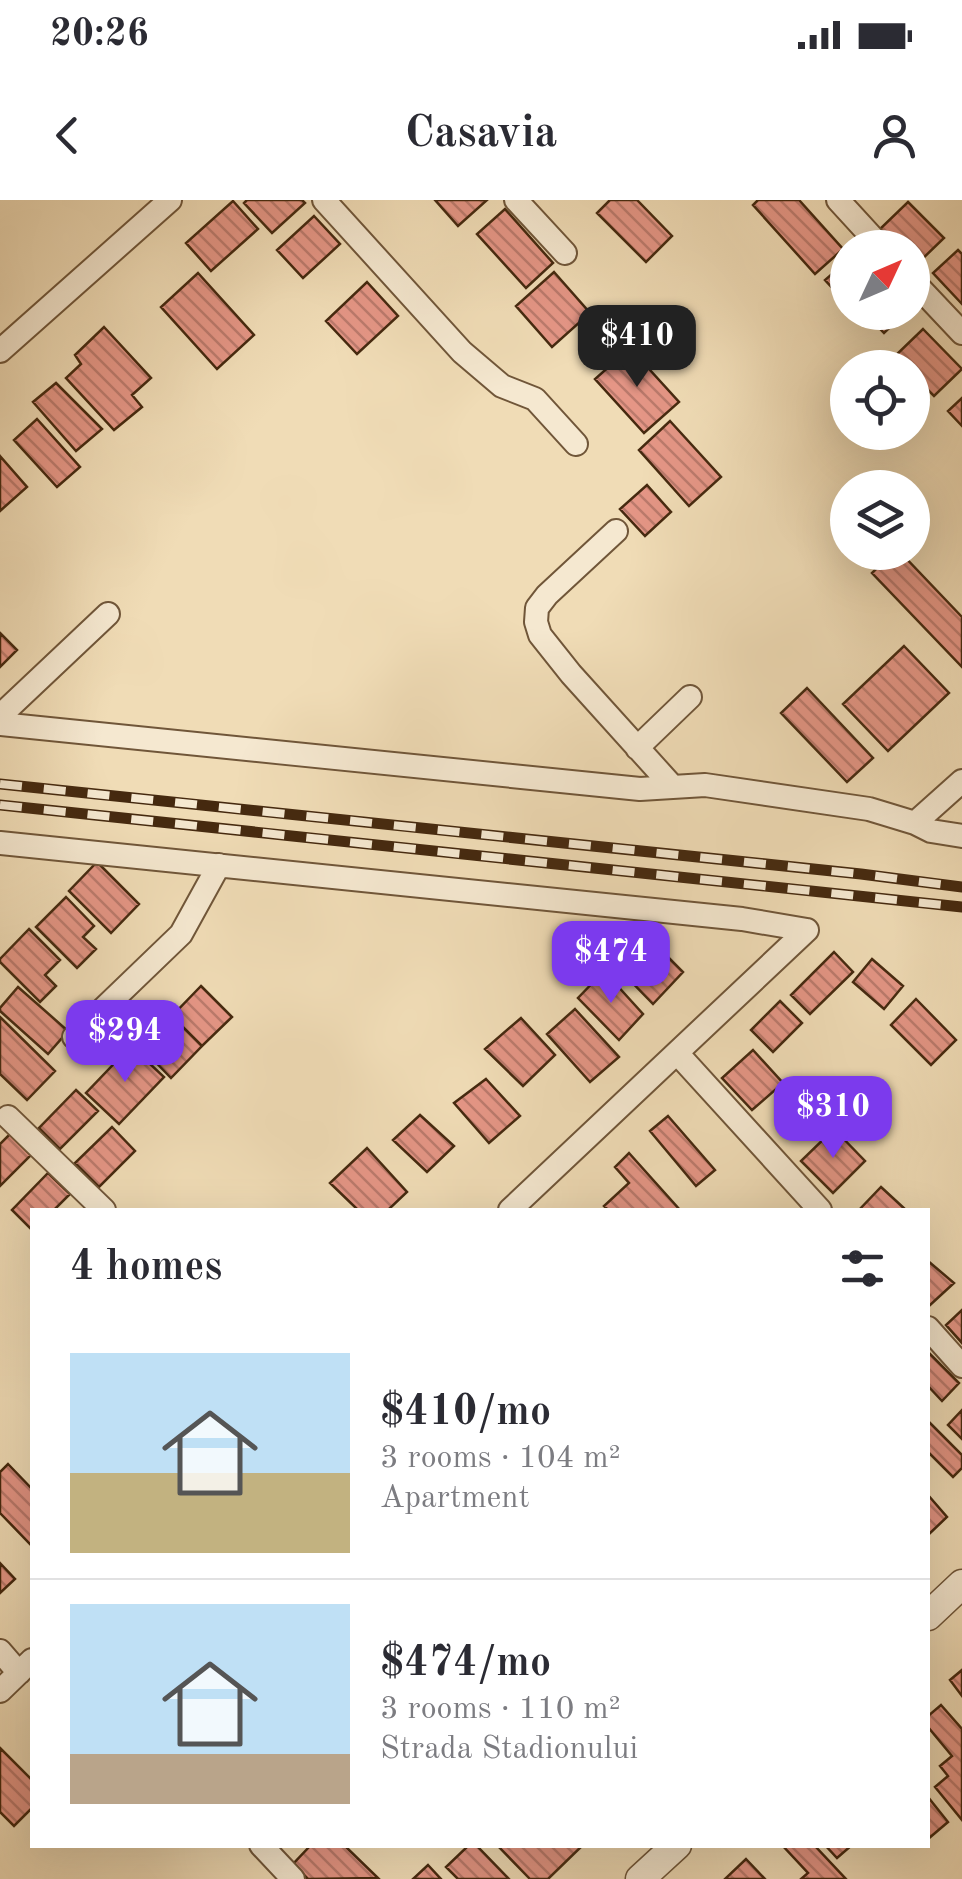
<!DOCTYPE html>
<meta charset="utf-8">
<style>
:root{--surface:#fff;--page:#f2f2f3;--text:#2b2b33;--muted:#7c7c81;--line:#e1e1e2;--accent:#7c3aed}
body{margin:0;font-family:"Old Standard TT",serif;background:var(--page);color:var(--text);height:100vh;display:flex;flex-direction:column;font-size:38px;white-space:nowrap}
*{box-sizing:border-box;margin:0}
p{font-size:32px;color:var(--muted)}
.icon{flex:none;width:55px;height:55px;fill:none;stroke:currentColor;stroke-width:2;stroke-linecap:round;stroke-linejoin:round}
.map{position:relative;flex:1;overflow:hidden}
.details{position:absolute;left:30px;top:1008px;width:900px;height:640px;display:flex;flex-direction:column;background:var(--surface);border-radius:0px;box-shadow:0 10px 40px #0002}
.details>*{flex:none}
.needle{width:65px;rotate:46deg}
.controls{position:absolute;left:830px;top:30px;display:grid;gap:20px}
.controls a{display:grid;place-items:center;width:100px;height:100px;border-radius:50%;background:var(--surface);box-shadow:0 10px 40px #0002;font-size:50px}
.price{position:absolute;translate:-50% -85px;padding:0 22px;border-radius:20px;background:var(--accent);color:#fff;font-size:32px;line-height:65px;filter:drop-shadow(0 2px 5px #0008)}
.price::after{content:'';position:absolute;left:50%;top:60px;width:30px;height:22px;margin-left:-15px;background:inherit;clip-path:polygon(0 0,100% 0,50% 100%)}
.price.current{background:#222;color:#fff}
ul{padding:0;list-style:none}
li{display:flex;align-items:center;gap:30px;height:250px;padding:0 40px}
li+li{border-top:2px solid var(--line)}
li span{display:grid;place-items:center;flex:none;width:280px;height:200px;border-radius:0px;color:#555}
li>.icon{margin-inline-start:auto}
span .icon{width:120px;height:120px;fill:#fffc;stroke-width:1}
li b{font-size:42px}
h2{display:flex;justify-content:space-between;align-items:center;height:120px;padding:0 40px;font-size:42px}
.status{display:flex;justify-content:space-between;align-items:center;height:70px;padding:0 50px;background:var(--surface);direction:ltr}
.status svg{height:28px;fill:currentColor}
header{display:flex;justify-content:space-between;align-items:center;height:130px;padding:0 40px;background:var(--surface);font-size:45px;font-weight:600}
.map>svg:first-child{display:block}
.building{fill:url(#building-back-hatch);stroke:#45290f;stroke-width:2.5}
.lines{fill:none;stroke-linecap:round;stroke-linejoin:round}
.minor-casing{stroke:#705639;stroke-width:26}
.tertiary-casing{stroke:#705639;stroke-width:31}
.minor{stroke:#f5e8d0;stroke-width:22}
.tertiary{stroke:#f5e8d0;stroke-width:28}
.rail-casing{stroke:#45290f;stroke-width:11}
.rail{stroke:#f5e8d0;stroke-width:8;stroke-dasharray:22;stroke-linecap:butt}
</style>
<div class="status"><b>20:26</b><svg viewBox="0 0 49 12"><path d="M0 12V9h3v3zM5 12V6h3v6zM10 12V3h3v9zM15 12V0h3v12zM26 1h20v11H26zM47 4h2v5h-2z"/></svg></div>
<header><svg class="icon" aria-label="back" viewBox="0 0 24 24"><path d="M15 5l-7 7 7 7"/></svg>Casavia<svg class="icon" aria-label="person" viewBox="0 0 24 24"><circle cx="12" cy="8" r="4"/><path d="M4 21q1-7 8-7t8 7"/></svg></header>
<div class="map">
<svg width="962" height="1679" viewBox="0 0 962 1679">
<defs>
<pattern id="building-back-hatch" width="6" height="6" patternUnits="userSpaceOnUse" patternTransform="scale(2.5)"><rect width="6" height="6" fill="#e59686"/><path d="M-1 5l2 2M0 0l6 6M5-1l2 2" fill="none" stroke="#bb7a6c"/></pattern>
</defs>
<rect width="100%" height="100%" fill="#f0dcb6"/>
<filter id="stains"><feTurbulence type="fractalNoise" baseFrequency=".002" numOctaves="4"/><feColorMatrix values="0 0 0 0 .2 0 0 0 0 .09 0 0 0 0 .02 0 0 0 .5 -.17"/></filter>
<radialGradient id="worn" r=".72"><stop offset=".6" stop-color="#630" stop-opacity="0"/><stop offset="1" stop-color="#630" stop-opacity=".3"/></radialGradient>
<path class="building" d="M247 0H302L305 3 272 33 244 3Z
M435 0H487L458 26Z
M610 0H637L672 36 646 62 597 13Z
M758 0H799L843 49 815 74 753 5Z
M233 1 258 29 211 71 186 43Z
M908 2 944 38 916 65 912 62V48H898L880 29Z
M505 9 553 63 526 88 477 34Z
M314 16 340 44 303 78 277 50Z
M958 50 962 54V104L933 73Z
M848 60V105L825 80Z
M554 72 590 113 552 147 516 106Z
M198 73 254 135 217 169 161 107Z
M367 82 398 116 357 154 326 121Z
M864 112H906L884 133Z
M104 127 151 178 132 195 142 207 114 230 66 178 81 164 75 155Z
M923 129 962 169 934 196 912 174V168H906L895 156Z
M630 148 679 202 644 233 595 179Z
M56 183 102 229 76 251 33 202Z
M962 198V226L948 211Z
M37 219 80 267 57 287 14 240Z
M670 221 721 277 689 306 639 250Z
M0 256 27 287 0 311Z
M647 285 671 312 645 336 620 309Z
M893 352H900L962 417V467L872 373Z
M0 433 17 450 0 467Z
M904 446 949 493 888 551 843 504Z
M807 488 873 558 847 582 781 513Z
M97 662 139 704 111 733 69 691Z
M66 697 94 726 83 737 96 749 77 768 36 727Z
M29 729 60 760 45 775 56 786 40 802 0 762V759Z
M650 739 683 772 653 804 620 770Z
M834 752 853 772 810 814 791 795Z
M872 759 903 786 884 809 853 782Z
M604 771 643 814 619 840 578 798Z
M201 786 232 817 202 846 172 816Z
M18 787 68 831 48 854 0 811V808Z
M916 799 956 840 931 865 891 825Z
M780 801 802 823 773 852 751 830Z
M575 809 619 857 590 882 547 834Z
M172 816 202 846 171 878 141 847Z
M0 817 55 871 27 900 0 874Z
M521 818 555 855 523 886 485 849Z
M131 846 164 877 119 924 86 893Z
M753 850 783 883 752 910 722 878Z
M486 879 520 916 489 943 454 903Z
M76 890 98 911 60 949 39 928Z
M420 915 454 946 427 972 393 940Z
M668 916 715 970 696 986 650 931Z
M112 927 135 951 99 987 75 963Z
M834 929 865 961 833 993 801 961Z
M10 934 31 955 0 986V944Z
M367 948 407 992 388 1010H358L330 983Z
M629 953 680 1010H608L604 1006 629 983 615 967Z
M48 973 70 994 54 1010H32V1030L12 1010Z
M881 987 906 1010H859Z
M928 1061 954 1083 929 1106 928 1105Z
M962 1110V1143L946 1125Z
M928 1152 959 1183 942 1201 928 1186Z
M962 1210V1239L948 1225Z
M928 1221 962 1255V1268L953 1277 928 1252Z
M8 1264 32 1289V1343L31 1345 0 1313V1272Z
M928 1295 947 1317 928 1335Z
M0 1363 15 1379 0 1393Z
M962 1470V1496L950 1480Z
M941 1505 962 1529V1620L935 1587 948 1576 940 1566 952 1556 928 1527V1516Z
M0 1548 32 1580V1608L14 1626 0 1612Z
M928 1597 948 1622 928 1639Z
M311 1645H344L378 1678 308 1679 293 1664Z
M469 1645H476L509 1679H458L446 1667Z
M497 1645H583L548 1679H530Z
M782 1645H814L846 1679H801L808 1673Z
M825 1645H852L837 1658Z
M746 1659 765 1679H725Z
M428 1665 441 1679H413Z"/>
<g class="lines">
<defs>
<path id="minor" d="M324 0 462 152 502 186 535 199 576 244
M516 0 565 53
M838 0 882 48
M912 80 962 133
M0 151 170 0
M616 331 547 395 537 408 536 422 540 435 571 474 673 587
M0 516 108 414
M0 524 640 589 705 585 869 609 915 623
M637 548 690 497
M962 581 915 623 931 631 962 636
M0 643 742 719 807 730
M74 837 181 734 219 665
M677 853 820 1010
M8 917 104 1010
M510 1010 807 730
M928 1128 962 1166
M0 1451 19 1473
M0 1491 32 1460
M261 1645 293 1679"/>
<path id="tertiary" d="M928 1416 962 1384
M640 1679 677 1645"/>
</defs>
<use href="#minor" class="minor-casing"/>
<use href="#tertiary" class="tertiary-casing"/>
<use href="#minor" class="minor"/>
<use href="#tertiary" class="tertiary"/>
<defs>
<path id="rail" d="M0 584 861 674 962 687
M0 605 962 707"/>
</defs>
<use href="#rail" class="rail-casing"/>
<use href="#rail" class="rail"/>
</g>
<rect width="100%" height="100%" filter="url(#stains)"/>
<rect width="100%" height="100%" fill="url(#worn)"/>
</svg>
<div class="controls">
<a><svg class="needle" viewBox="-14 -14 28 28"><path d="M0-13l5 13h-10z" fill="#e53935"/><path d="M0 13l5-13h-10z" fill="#7c7c81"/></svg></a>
<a><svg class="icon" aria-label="locate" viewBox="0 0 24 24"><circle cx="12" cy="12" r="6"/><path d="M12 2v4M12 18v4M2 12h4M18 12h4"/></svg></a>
<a><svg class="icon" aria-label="layers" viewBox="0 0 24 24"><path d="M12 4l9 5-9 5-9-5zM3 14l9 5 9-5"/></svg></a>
</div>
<b class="price current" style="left:637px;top:190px">$410</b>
<b class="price" style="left:611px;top:806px">$474</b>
<b class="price" style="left:125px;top:885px">$294</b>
<b class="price" style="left:833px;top:961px">$310</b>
<section class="details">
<h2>4 homes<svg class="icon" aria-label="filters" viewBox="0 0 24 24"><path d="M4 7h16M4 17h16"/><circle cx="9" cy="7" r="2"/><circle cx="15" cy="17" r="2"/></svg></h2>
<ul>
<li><span style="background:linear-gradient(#bfe0f5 60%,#c2b280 0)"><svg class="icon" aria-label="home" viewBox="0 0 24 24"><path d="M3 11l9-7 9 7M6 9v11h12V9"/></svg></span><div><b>$410/mo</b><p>3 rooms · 104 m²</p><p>Apartment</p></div></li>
<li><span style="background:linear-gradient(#bfe0f5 75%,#b9a48a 0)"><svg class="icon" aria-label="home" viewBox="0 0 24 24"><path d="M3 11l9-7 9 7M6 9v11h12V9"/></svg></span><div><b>$474/mo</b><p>3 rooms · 110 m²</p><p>Strada Stadionului</p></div></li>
</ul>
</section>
</div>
